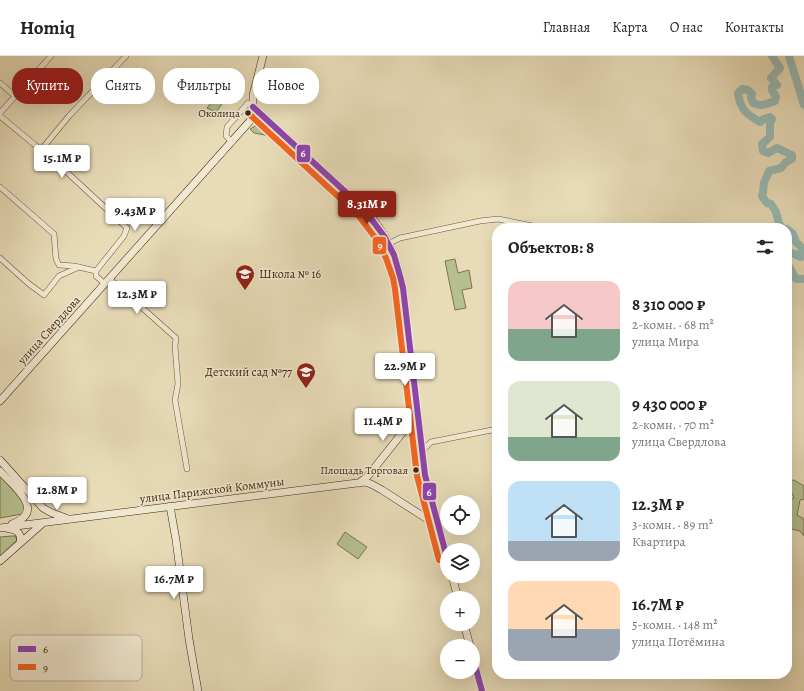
<!DOCTYPE html>
<html lang="ru">
<meta charset="utf-8">
<style>
:root{--surface:#fff;--page:#f6f6f6;--text:#222;--muted:#767676;--line:#e0e0e0;--accent:#8f2418}
body{margin:0;font-family:Alegreya,serif;background:var(--page);color:var(--text);height:100vh;display:flex;flex-direction:column;font-size:15px;white-space:nowrap}
*{box-sizing:border-box;margin:0}
p{font-size:13px;color:var(--muted)}
.icon{flex:none;width:22px;height:22px;fill:none;stroke:currentColor;stroke-width:2;stroke-linecap:round;stroke-linejoin:round}
.map{position:relative;flex:1;overflow:hidden}
.side{position:absolute;left:492px;top:167px;width:300px;height:456px;display:flex;flex-direction:column;background:var(--surface);border-radius:16px;box-shadow:0 4px 16px #0002}
.side>*{flex:none}
.top-card{position:absolute;left:12px;top:12px;width:380px;height:36px;display:flex;gap:8px}
.fabs{position:absolute;left:440px;top:439px;display:grid;gap:8px}
.fabs a{display:grid;place-items:center;width:40px;height:40px;border-radius:50%;background:var(--surface);box-shadow:0 4px 16px #0002;font-size:20px}
.price{position:absolute;translate:-50% -34px;padding:0 9px;border-radius:4px;background:#fff;color:#222;font-size:13px;line-height:26px;filter:drop-shadow(0 1px 2px #0008)}
.price::after{content:'';position:absolute;left:50%;top:24px;width:12px;height:9px;margin-left:-6px;background:inherit;clip-path:polygon(0 0,100% 0,50% 100%)}
.price.active{background:var(--accent);color:#fff}
ul{padding:0;list-style:none}
li{display:flex;align-items:center;gap:12px;height:100px;padding:0 16px}
li span{display:grid;place-items:center;flex:none;width:112px;height:80px;border-radius:12px;color:#555}
li>.icon{margin-inline-start:auto}
span .icon{width:48px;height:48px;fill:#fffc;stroke-width:1}
li b{font-size:17px}
h2{display:flex;justify-content:space-between;align-items:center;height:48px;padding:0 16px;font-size:17px}
.pill{padding:0 14px;border-radius:16px;background:var(--surface);box-shadow:0 4px 16px #0002;font-size:14px;line-height:36px}
.pill.active{background:var(--accent);color:#fff}
header{display:flex;align-items:center;gap:24px;box-sizing:border-box;height:56px;padding:0 20px;background:var(--surface);border-bottom:1px solid var(--line)}
header strong{font-size:19px}
nav{display:flex;gap:22px;margin-inline-start:auto;font-size:14px}
.map>svg:first-child{display:block}
.green{fill:#b5c08f;stroke:#7d7450}
.lines{fill:none;stroke-linecap:round;stroke-linejoin:round}
.river{stroke:#98bab4;stroke-width:8}
.street-casing{stroke:#6e543a;stroke-width:6}
.secondary-casing{stroke:#452710;stroke-width:8}
.street{stroke:#f0e8d1;stroke-width:5}
.secondary{stroke:#f0e8d1;stroke-width:7}
.bus-1-casing{stroke:#f0e8d1;stroke-width:9}
.bus-2-casing{stroke:#f0e8d1;stroke-width:9}
.bus-1{stroke:#8e44ad;stroke-width:6}
.bus-2{stroke:#f26522;stroke-width:6}
.bus-dot{fill:#452710;stroke:#f0e8d1;stroke-width:1.5}
.labels{text-anchor:middle;dominant-baseline:central;stroke-width:3;stroke-linejoin:round;paint-order:stroke}
.bus-label{font-size:11px;fill:#452710;stroke:#f0e8d1;text-anchor:end}
.poi-label{font-size:12px;fill:#452710;stroke:#f0e8d1;text-anchor:start}
.street-label{font-size:12px;fill:#452710;stroke:#f0e8d1}
.key{fill:#f0e8d1;stroke:#bdae97;stroke-width:1}
.key-label{font-size:11px;fill:#452710}
.line-badge{stroke:#f0e8d1;stroke-width:1.5}
.badge-label{font-size:11px;text-anchor:middle;font-weight:bold;fill:#fff}
</style>
<header>
<strong>Homiq</strong>
<nav><a>Главная</a><a>Карта</a><a>О нас</a><a>Контакты</a></nav>
</header>
<div class="map">
<svg width="804" height="635" viewBox="0 0 804 635">
<rect width="100%" height="100%" fill="#e8dcb8"/>
<filter id="stains"><feTurbulence type="fractalNoise" baseFrequency=".005" numOctaves="4"/><feColorMatrix values="0 0 0 0 .2 0 0 0 0 .09 0 0 0 0 .02 0 0 0 .5 -.17"/></filter>
<radialGradient id="worn" r=".72"><stop offset=".6" stop-color="#630" stop-opacity="0"/><stop offset="1" stop-color="#630" stop-opacity=".3"/></radialGradient>
<path class="green" d="M223 34H225C225 43 222 49 216 56L207 52 220 36Z
M257 69 265 71 270 73 315 114 311 118 270 80 254 77 250 73Z
M455 203 458 217 469 214 472 232 462 234 466 252 455 254 445 205Z
M0 419 24 446 25 454 22 458 0 462Z
M794 424 804 430V443L800 444 797 459 804 463V480L800 475 787 472V445L794 442 792 437H787V425Z
M345 476 367 491 358 503 337 488Z
M12 480H15L17 484 0 500V481Z"/>
<g class="lines">
<path class="river" d="M772 0 780 12 771 22 777 29 772 31V34L776 41 775 45C767 48 761 51 753 47L751 41 752 38 748 34 742 33 738 37C740 53 746 58 760 66L764 63 770 61 772 63 770 68V81L762 88 763 95 768 97 777 92 792 99V103L786 106 781 112 769 115C768 119 765 123 764 127 763 132 764 136 762 140L767 147 771 148 776 156 779 168 783 172
M789 0 804 49
M787 173 793 178 796 186 802 192 801 201 792 197H787
M787 203 788 209 796 223H804"/>
<defs>
<path id="street" d="M0 27 15 40
M0 57 51 0
M0 60 58 108 127 172 124 180 96 215V220L105 228
M232 86 226 80 227 71 248 47 253 51
M41 94 69 60 126 0
M0 131 54 178 56 203 59 209 74 210 96 215
M390 187 400 182 480 165 498 163 543 172
M0 202 29 228 44 239 59 220 79 211
M110 223 176 282 175 290 178 328 175 344 187 413
M422 395 431 386 497 373"/>
<path id="secondary" d="M263 0 253 39V51L363 152C387 177 396 199 403 232L425 419 447 502
M0 345 258 56
M0 404 43 452 50 456 68 463
M0 415C14 431 47 455 12 468
M359 427 368 420 418 357
M170 450 176 484 189 583 198 635
M0 472 365 426 371 428 382 434 438 470
M9 473C18 473 22 479 20 487
M0 505 43 467
M452 520 458 542
M464 568 470 590
M473 602 482 635"/>
</defs>
<use href="#street" class="street-casing"/>
<use href="#secondary" class="secondary-casing"/>
<use href="#street" class="street"/>
<use href="#secondary" class="secondary"/>
<defs>
<path id="bus-1" d="M253 51 363 152 384 180 394 199 400 220 403 232 425 419 447 502
M473 602 482 635"/>
<path id="bus-2" d="M248 57 357 158 377 184 386 202 393 222 395 233 417 420 439 504"/>
</defs>
<use href="#bus-1" class="bus-1-casing"/>
<use href="#bus-2" class="bus-2-casing"/>
<use href="#bus-1" class="bus-1"/>
<use href="#bus-2" class="bus-2"/>
</g>
<defs>
<symbol id="school-pin" viewBox="-11 -11 22 30"><path d="M0 17L-7.5 6A9.5 9.5 0 1 1 7.5 6Z" fill="#8f2418" stroke="#f0e8d1"/><path d="M0-5L7-2L0 1L-7-2ZM-4 1L0 2.5L4 1V4Q0 6-4 4Z" fill="#fff"/></symbol>
</defs>
<g fill-rule="evenodd">
<use href="#school-pin" x="234" y="207" width="22" height="30"/>
<use href="#school-pin" x="295" y="305" width="22" height="30"/>
</g>
<g class="bus-dot">
<circle cx="248" cy="57" r="3.5"/>
<circle cx="416" cy="414" r="3.5"/>
</g>
<g class="labels">
<g class="bus-label">
<text x="240" y="57">Околица</text>
<text x="408" y="414">Площадь Торговая</text>
</g>
<g class="poi-label">
<text x="259" y="218">Школа № 16</text>
<text x="292" y="316" text-anchor="end">Детский сад №77</text>
</g>
<g class="street-label">
<text transform="translate(49 274) rotate(-48)">улица Свердлова</text>
<text transform="translate(212 434) rotate(-7)">улица Парижской Коммуны</text>
</g>
</g>
<rect x="10" y="579" width="132" height="46" rx="6" class="key"/>
<rect x="18" y="590" width="18" height="6" fill="#8e44ad"/>
<rect x="18" y="608" width="18" height="6" fill="#f26522"/>
<g class="key-label">
<text x="43" y="597">6</text>
<text x="43" y="615">9</text>
</g>
<g class="line-badge">
<rect x="296" y="88" width="15" height="19" rx="4" fill="#8e44ad"/>
<rect x="372" y="180" width="15" height="19" rx="4" fill="#f26522"/>
<rect x="422" y="426" width="15" height="19" rx="4" fill="#8e44ad"/>
</g>
<g class="badge-label">
<text x="303" y="101">6</text>
<text x="380" y="193">9</text>
<text x="429" y="440">6</text>
</g>
<rect width="100%" height="100%" filter="url(#stains)"/>
<rect width="100%" height="100%" fill="url(#worn)"/>
</svg>
<div class="fabs">
<a><svg class="icon" aria-label="locate" viewBox="0 0 24 24"><circle cx="12" cy="12" r="6"/><path d="M12 2v4M12 18v4M2 12h4M18 12h4"/></svg></a>
<a><svg class="icon" aria-label="layers" viewBox="0 0 24 24"><path d="M12 4l9 5-9 5-9-5zM3 14l9 5 9-5"/></svg></a>
<a>+</a>
<a>−</a>
</div>
<b class="price" style="left:62px;top:123px">15.1M ₽</b>
<b class="price active" style="left:367px;top:169px">8.31M ₽</b>
<b class="price" style="left:135px;top:176px">9.43M ₽</b>
<b class="price" style="left:137px;top:259px">12.3M ₽</b>
<b class="price" style="left:405px;top:331px">22.9M ₽</b>
<b class="price" style="left:383px;top:386px">11.4M ₽</b>
<b class="price" style="left:57px;top:455px">12.8M ₽</b>
<b class="price" style="left:174px;top:544px">16.7M ₽</b>
<div class="top-card">
<a class="pill active">Купить</a>
<a class="pill">Снять</a>
<a class="pill">Фильтры</a>
<a class="pill">Новое</a>
</div>
<section class="side">
<h2>Объектов: 8<svg class="icon" aria-label="filters" viewBox="0 0 24 24"><path d="M4 7h16M4 17h16"/><circle cx="9" cy="7" r="2"/><circle cx="15" cy="17" r="2"/></svg></h2>
<ul>
<li><span style="background:linear-gradient(#f6c9c9 60%,#7fa58c 0)"><svg class="icon" aria-label="home" viewBox="0 0 24 24"><path d="M3 11l9-7 9 7M6 9v11h12V9"/></svg></span><div><b>8 310 000 ₽</b><p>2-комн. · 68 m²</p><p>улица Мира</p></div></li>
<li><span style="background:linear-gradient(#dfe7d0 70%,#7fa58c 0)"><svg class="icon" aria-label="home" viewBox="0 0 24 24"><path d="M3 11l9-7 9 7M6 9v11h12V9"/></svg></span><div><b>9 430 000 ₽</b><p>2-комн. · 70 m²</p><p>улица Свердлова</p></div></li>
<li><span style="background:linear-gradient(#bfe0f5 75%,#9aa5b1 0)"><svg class="icon" aria-label="home" viewBox="0 0 24 24"><path d="M3 11l9-7 9 7M6 9v11h12V9"/></svg></span><div><b>12.3M ₽</b><p>3-комн. · 89 m²</p><p>Квартира</p></div></li>
<li><span style="background:linear-gradient(#ffd9b3 60%,#9aa5b1 0)"><svg class="icon" aria-label="home" viewBox="0 0 24 24"><path d="M3 11l9-7 9 7M6 9v11h12V9"/></svg></span><div><b>16.7M ₽</b><p>5-комн. · 148 m²</p><p>улица Потёмина</p></div></li>
</ul>
</section>
</div>
